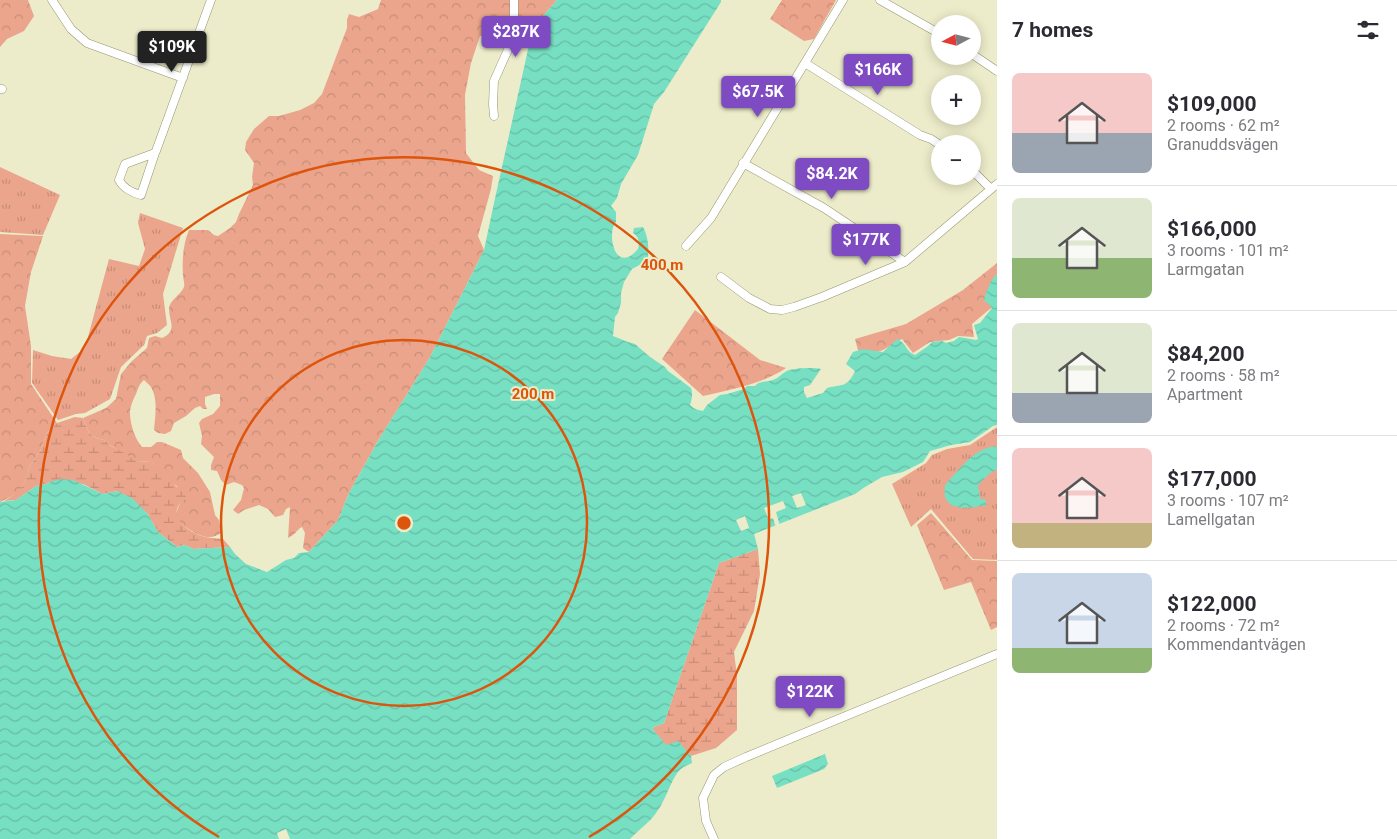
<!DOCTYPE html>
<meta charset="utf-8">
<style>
:root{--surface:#fff;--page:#f2f2f3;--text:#2b2b33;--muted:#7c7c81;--line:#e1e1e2;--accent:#7f4bc2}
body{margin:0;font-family:Roboto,sans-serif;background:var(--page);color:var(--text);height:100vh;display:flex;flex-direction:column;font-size:19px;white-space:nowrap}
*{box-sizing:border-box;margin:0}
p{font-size:16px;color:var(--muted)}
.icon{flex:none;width:28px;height:28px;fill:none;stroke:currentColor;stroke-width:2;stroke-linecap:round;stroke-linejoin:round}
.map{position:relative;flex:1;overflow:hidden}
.panel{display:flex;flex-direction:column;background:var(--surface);width:400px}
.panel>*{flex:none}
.needle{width:32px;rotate:263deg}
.tools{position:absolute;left:931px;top:15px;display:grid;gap:10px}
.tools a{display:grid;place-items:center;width:50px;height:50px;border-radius:50%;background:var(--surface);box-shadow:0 2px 12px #0003;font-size:25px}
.price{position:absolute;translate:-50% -42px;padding:0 11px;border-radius:5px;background:var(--accent);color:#fff;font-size:16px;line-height:32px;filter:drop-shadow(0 1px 2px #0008)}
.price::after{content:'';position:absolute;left:50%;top:30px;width:15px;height:11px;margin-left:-8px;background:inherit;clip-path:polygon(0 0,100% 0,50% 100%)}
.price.selected{background:#222;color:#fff}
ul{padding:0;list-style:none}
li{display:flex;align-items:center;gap:15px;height:125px;padding:0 15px}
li+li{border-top:1px solid var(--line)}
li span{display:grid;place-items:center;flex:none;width:140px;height:100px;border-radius:8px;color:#555}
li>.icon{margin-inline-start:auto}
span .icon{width:60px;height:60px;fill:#fffc;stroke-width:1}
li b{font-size:21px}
h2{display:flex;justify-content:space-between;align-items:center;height:60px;padding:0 15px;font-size:21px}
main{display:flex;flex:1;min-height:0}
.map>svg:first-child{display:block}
.grass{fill:url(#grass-tufts)}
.forest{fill:url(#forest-crowns)}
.wetland{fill:url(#wetland-marsh)}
.water{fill:url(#water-waves)}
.pier{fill:#ececca}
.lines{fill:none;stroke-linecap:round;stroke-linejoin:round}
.minor-casing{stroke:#959575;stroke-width:9}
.minor{stroke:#fff;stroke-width:8}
.ring{fill:none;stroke:#dd550c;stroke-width:2.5}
.centre{fill:#dd550c;stroke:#ececca;stroke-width:2.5}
.ring-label{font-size:15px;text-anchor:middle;font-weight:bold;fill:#dd550c;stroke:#ececca;stroke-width:4;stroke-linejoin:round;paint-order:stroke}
</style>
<main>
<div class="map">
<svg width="997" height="839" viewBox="0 0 997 839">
<defs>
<pattern id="grass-tufts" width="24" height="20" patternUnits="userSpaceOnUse" patternTransform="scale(1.25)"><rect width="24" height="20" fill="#eba58c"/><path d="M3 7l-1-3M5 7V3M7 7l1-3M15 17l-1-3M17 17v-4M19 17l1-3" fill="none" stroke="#c88d77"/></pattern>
<pattern id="forest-crowns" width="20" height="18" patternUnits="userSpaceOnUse" patternTransform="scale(1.25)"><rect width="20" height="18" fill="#eba58c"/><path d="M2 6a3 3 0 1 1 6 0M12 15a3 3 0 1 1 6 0" fill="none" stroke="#c88d77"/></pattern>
<pattern id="wetland-marsh" width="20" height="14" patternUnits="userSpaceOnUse" patternTransform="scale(1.25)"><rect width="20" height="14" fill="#eba58c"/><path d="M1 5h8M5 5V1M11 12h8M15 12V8" fill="none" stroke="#c88d77"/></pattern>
<pattern id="water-waves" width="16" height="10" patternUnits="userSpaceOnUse" patternTransform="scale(1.25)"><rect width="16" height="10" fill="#77dfc2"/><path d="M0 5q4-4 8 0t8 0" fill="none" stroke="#66bea5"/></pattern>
</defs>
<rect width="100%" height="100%" fill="#ececca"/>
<path class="grass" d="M0 167 60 195 43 235 0 232Z
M140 213 183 228 163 294 167 325 157 333 147 336 144 345 121 367 110 399 85 413 76 414 58 420 32 383 33 350 52 356 71 359 85 348 109 259 139 266 145 249 138 223Z
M997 427V560L973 559 931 509 911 527 892 484 926 463 932 455 947 449 970 445Z"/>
<path class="forest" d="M0 0H28L34 16 24 31 7 39 0 47Z
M381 0H557L536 24 531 41 480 36 471 63 465 95 466 153 479 170 493 176 491 189 478 236 484 250 429 359 379 439 349 493 338 520 309 552 303 548 305 533 302 527 300 528 293 535 288 538 290 507 286 509 283 515 275 517 268 509 259 505 244 510 238 514 233 510 241 500 244 488 242 485 234 482 226 485 221 480 217 471 211 470V465L214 457 201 444 202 436 199 423 202 419 213 414 220 406V394H214L205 397V404L207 409H203L200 406 195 408 186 416 174 423 171 431 165 434 158 433 154 430C155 417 158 401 152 389 151 386 147 383 144 380 139 384 138 389 136 394 133 400 130 407 130 413 130 424 135 439 142 447H151L157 442H162L181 450 183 458 198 473 210 492 215 515 219 520 221 533C218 535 214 537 210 537 201 538 180 526 177 517 176 511 178 507 181 502L177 486C166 481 158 470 151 461L137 462 110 445 104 440 96 438 89 433 83 418 106 408 116 399 121 374 132 361 147 348 149 338 155 336 162 338C178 331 169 321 169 309 169 300 181 295 184 287 185 283 183 279 183 275 182 260 183 244 189 230H208L214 235 218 236 230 228 236 222 239 214 253 185 252 177 254 163 245 150 246 142 254 129 269 116H279L300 110 314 103 322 94 347 28V20L349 14 359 17 378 9Z
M782 0H836L814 39 804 41 770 19Z
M0 234 43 236 31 272 25 306 31 346V384L57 423 47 433 40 451 30 466 26 479 20 492 0 502Z
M997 263V303L972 324 974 337 958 336 949 340 930 342 913 353 902 339 883 350 860 358 855 339 906 324 963 290Z
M695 310 760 360 786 368C765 383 729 390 703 396L662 359Z
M931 513 972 560 997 561V627L991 630 971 582 944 590 917 525Z"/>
<path class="wetland" d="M75 417 83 418 89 433 96 438 104 440 111 446 126 454 137 462 151 461C162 475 175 484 187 497 184 500 178 504 177 509 174 522 192 533 202 536 208 538 216 538 223 539L230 547 193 549 185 545 177 547 158 532 147 513 117 491 103 494 83 484 52 481 46 484 36 486 16 500 4 501 20 491 26 479 30 466 40 451 47 433 57 423Z
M758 549 760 574 754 611 734 652 737 676V730L716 748 691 756 678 742 666 746 652 728 664 723 719 563Z"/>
<path class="water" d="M557 0H721V2L664 92 654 104 638 155 621 184 617 198 611 206 616 212V222C608 230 612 263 628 257 632 256 636 251 638 249 640 243 639 237 633 233L634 228 643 227C648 236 650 251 647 261L632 269 624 282 621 293V303L618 313 615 317 613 336 628 342 635 344 650 357 665 367 668 371 691 388C693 394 692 399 690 405 694 409 698 410 703 411L707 405 720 395 727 394 744 389 747 386H755C759 381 766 382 773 380 779 378 783 372 789 370 796 368 814 367 821 369L810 385 804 387V392L807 398 823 393 827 388C842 384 847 388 855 371L846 364 853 352 863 349 883 352 897 339C906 342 906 352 915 355L928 346 932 342 942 341 946 343 954 341 959 337 976 340 978 339 974 325 980 323 992 308 988 303 984 301C986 292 990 280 997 274V425L993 426 970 442 951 445 930 451 923 462 903 472 882 477 865 487 855 494 754 534 758 549 719 563 664 723 652 728 666 745 678 741 691 756 692 763C689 765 684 766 681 769 672 776 666 800 658 810 651 822 639 829 630 839H290L286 829 277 833 279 839H0V502L16 500 36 486 46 484 52 481 62 479 73 480 103 494 117 491 132 498 147 513 158 532 177 547 185 545 193 549 230 547 235 554 246 564 267 572 286 560 294 558 299 553 309 552 338 520 349 493 379 439 429 359 484 250 494 203 529 45 536 24Z
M995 446 997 448V469L989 474 978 485 980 499H985L987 505C975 507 951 513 945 497 944 494 945 488 945 485 960 469 973 449 995 446Z
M825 754 828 764 824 769 777 788 772 776Z"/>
<path class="pier" d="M801 493 806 505 797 508 792 496Z
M783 501 786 508 776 512 780 526 776 528 773 518 769 520 764 508Z
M745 516 749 528 741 531 736 520Z"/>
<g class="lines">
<defs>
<path id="minor" d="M52 0 71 29 87 43 183 78
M880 0 940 34
M972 54 997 71
M805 63 920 135 931 139 940 145
M0 89H2
M494 116 493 104 494 81 511 43 514 15V0
M155 153 125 164 119 180C123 188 133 193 141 195L155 153 156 151 211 0
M743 163 824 208 905 262
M972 170 991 189
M686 246 711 218 843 0
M721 277 749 298 770 309 782 310 794 307 822 297 905 262 997 184
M714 839 706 821 703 798 714 775 724 767 746 757 997 654"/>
</defs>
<use href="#minor" class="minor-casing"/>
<use href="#minor" class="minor"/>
</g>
<g class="ring">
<circle cx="404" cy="523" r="183"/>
<path d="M219 837A365 365 0 1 1 589 837"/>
</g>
<circle cx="404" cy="523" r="8" class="centre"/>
<g class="ring-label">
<text x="662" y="270">400 m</text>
<text x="533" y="399">200 m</text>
</g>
</svg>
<div class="tools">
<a><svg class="needle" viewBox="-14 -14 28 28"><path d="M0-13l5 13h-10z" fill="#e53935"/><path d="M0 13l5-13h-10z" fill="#7c7c81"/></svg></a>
<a>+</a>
<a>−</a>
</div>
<b class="price" style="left:516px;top:58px">$287K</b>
<b class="price selected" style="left:172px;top:73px">$109K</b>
<b class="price" style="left:878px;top:96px">$166K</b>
<b class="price" style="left:758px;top:118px">$67.5K</b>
<b class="price" style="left:832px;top:200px">$84.2K</b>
<b class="price" style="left:866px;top:266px">$177K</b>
<b class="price" style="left:810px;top:718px">$122K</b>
</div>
<section class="panel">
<h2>7 homes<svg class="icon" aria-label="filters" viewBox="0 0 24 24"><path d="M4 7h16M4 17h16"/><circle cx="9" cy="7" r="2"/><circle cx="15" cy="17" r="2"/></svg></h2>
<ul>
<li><span style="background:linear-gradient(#f6c9c9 60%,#9aa5b1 0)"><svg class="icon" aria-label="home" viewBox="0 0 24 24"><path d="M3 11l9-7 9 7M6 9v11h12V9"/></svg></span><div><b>$109,000</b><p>2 rooms · 62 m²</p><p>Granuddsvägen</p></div></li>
<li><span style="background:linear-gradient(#dfe7d0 60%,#8fb573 0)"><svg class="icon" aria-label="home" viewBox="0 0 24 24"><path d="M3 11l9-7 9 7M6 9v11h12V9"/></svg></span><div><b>$166,000</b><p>3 rooms · 101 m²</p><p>Larmgatan</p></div></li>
<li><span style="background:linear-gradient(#dfe7d0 70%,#9aa5b1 0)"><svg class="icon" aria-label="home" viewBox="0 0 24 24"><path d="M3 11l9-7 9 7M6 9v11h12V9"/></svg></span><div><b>$84,200</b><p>2 rooms · 58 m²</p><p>Apartment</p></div></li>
<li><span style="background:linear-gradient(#f6c9c9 75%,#c2b280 0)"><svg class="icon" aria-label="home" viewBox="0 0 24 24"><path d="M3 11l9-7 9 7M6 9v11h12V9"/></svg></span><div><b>$177,000</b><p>3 rooms · 107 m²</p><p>Lamellgatan</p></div></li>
<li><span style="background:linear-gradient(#c9d6e8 75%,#8fb573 0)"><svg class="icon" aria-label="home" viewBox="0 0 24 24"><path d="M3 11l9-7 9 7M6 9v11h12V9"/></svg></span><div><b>$122,000</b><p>2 rooms · 72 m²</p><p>Kommendantvägen</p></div></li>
</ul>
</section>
</main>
